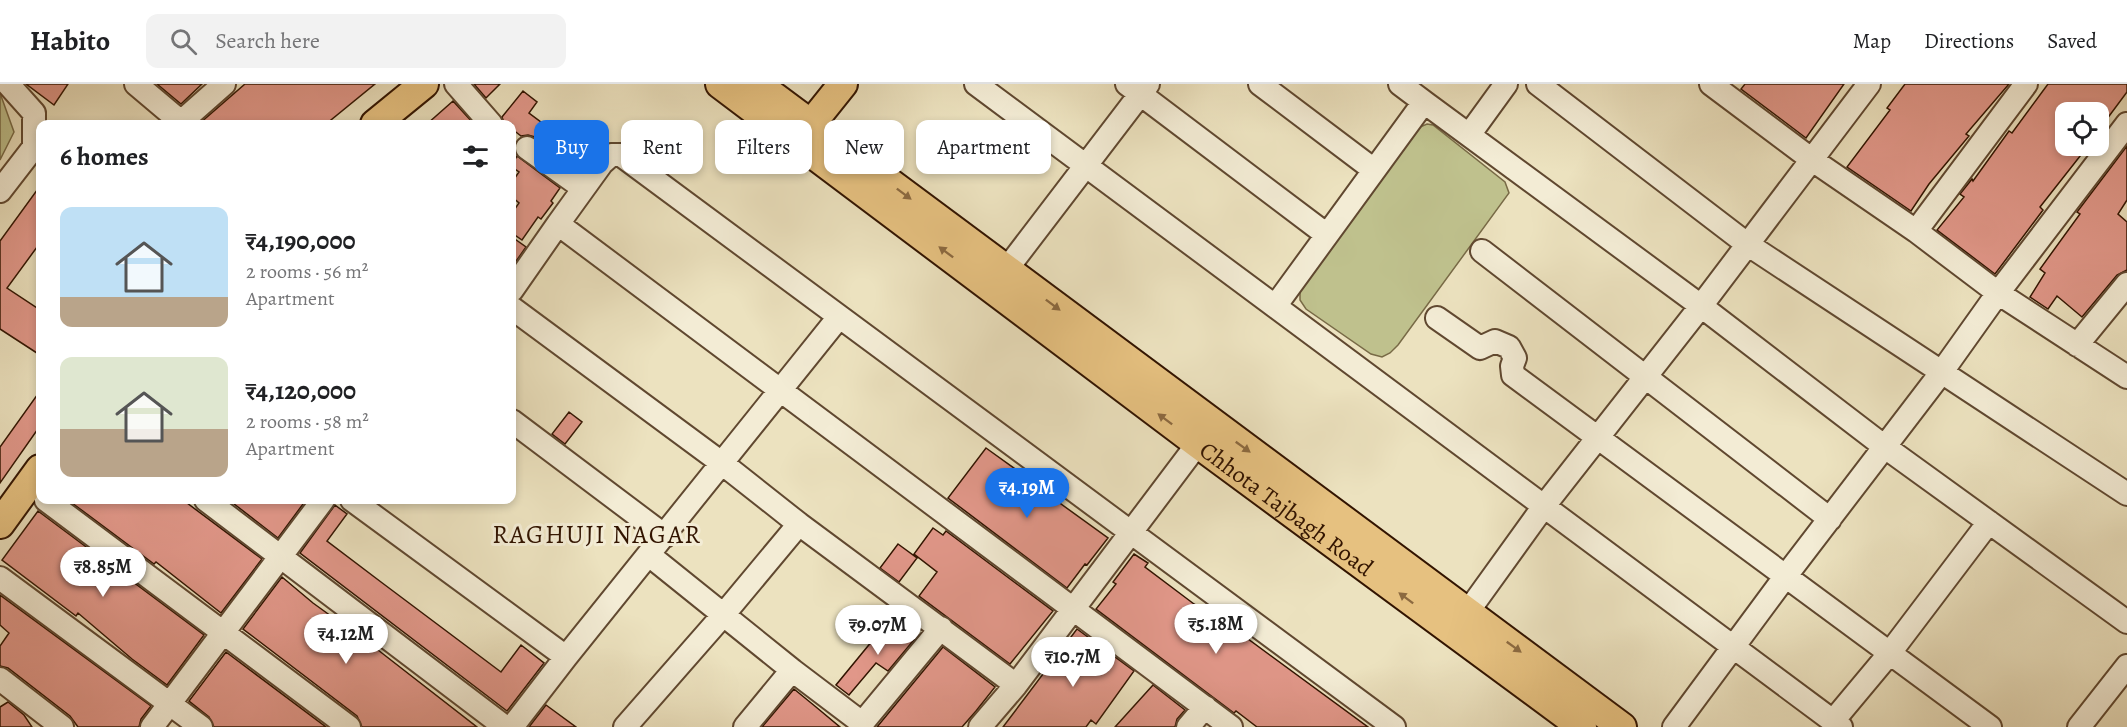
<!DOCTYPE html>
<meta charset="utf-8">
<style>
:root{--surface:#fff;--page:#f2f2f2;--text:#202124;--muted:#757577;--line:#e0e0e0;--accent:#1a73e8}
body{margin:0;font-family:Alegreya,serif;background:var(--page);color:var(--text);height:100vh;display:flex;flex-direction:column;font-size:22px;white-space:nowrap}
*{box-sizing:border-box;margin:0}
p{font-size:20px;color:var(--muted)}
.icon{flex:none;width:33px;height:33px;fill:none;stroke:currentColor;stroke-width:2;stroke-linecap:round;stroke-linejoin:round}
.map{position:relative;flex:1;overflow:hidden}
.side{position:absolute;left:36px;top:36px;width:480px;height:384px;display:flex;flex-direction:column;background:var(--surface);border-radius:12px;box-shadow:0 3px 9px #0003}
.side>*{flex:none}
.banner{position:absolute;left:534px;top:36px;width:570px;height:54px;display:flex;gap:12px}
.controls{position:absolute;left:2055px;top:18px;display:grid;gap:12px}
.controls a{display:grid;place-items:center;width:54px;height:54px;border-radius:12px;background:var(--surface);box-shadow:0 3px 9px #0003;font-size:30px}
.price{position:absolute;translate:-50% -51px;padding:0 14px;border-radius:21px;background:#fff;color:#222;font-size:20px;line-height:39px;filter:drop-shadow(0 2px 3px #0008)}
.price::after{content:'';position:absolute;left:50%;top:36px;width:18px;height:14px;margin-left:-9px;background:inherit;clip-path:polygon(0 0,100% 0,50% 100%)}
.price.active{background:var(--accent);color:#fff}
ul{padding:0;list-style:none}
li{display:flex;align-items:center;gap:18px;height:150px;padding:0 24px}
li span{display:grid;place-items:center;flex:none;width:168px;height:120px;border-radius:12px;color:#555}
li>.icon{margin-inline-start:auto}
span .icon{width:72px;height:72px;fill:#fffc;stroke-width:1}
li b{font-size:26px}
h2{display:flex;justify-content:space-between;align-items:center;height:72px;padding:0 24px;font-size:26px}
.tag{padding:0 21px;border-radius:12px;background:var(--surface);box-shadow:0 3px 9px #0003;font-size:21px;line-height:54px}
.tag.active{background:var(--accent);color:#fff}
header{display:flex;align-items:center;gap:36px;box-sizing:border-box;height:84px;padding:0 30px;background:var(--surface);border-bottom:2px solid var(--line)}
header strong{font-size:28px}
nav{display:flex;gap:33px;margin-inline-start:auto;font-size:21px}
.search{width:420px;height:54px;background:var(--page);display:flex;align-items:center;gap:15px;box-sizing:border-box;padding:0 21px;border-radius:12px;color:var(--muted);font-size:22px}
.map>svg:first-child{display:block}
.green{fill:#bfc18d;stroke:#786a46;stroke-width:1.5}
.building{fill:#e19789;stroke:#321400;stroke-width:1.5}
.lines{fill:none;stroke-linecap:round;stroke-linejoin:round}
.minor-casing{stroke:#604830;stroke-width:26}
.major-casing{stroke:#321400;stroke-width:32}
.minor{stroke:#f3ecd5;stroke-width:22}
.major{stroke:#e6c180;stroke-width:28}
.oneway{fill:#8c6a40}
.labels{text-anchor:middle;dominant-baseline:central;stroke-width:6;stroke-linejoin:round;paint-order:stroke}
.street-label{font-size:24px;fill:#321400;stroke:#f3ecd5}
.neighbourhood-label{font-size:26px;letter-spacing:1.5px;fill:#321400;stroke:#f3ecd5}
</style>
<header>
<strong>Habito</strong>
<div class="search"><svg class="icon" aria-label="search" viewBox="0 0 24 24"><circle cx="10" cy="10" r="6"/><path d="M15 15l6 6"/></svg>Search here</div>
<nav><a>Map</a><a>Directions</a><a>Saved</a></nav>
</header>
<div class="map">
<svg width="2127" height="643" viewBox="0 0 2127 643">
<rect width="100%" height="100%" fill="#ece2bf"/>
<filter id="stains"><feTurbulence type="fractalNoise" baseFrequency=".00333" numOctaves="4"/><feColorMatrix values="0 0 0 0 .2 0 0 0 0 .09 0 0 0 0 .02 0 0 0 .5 -.17"/></filter>
<radialGradient id="worn" r=".72"><stop offset=".6" stop-color="#630" stop-opacity="0"/><stop offset="1" stop-color="#630" stop-opacity=".3"/></radialGradient>
<path class="green" d="M0 9 14 48 0 76Z
M1427 40 1433 41 1505 98 1509 109 1398 261 1390 269 1382 273 1371 270 1306 225 1300 216V206L1420 43Z"/>
<path class="building" d="M26 0H68L54 21Z
M157 0H202L181 20Z
M245 0H375L326 40H199Z
M474 0H500L486 14Z
M1745 0H1844L1806 54 1741 5Z
M1905 0H2009L1966 50 1969 52 1929 100 1911 127 1847 83 1890 26 1887 24Z
M2048 0H2127V8L2098 47V28H2066V62H2088L2040 123 2043 126 1995 190 1937 146 1964 113 1960 110 1972 95 1973 97 2009 47 2012 49Z
M523 7 537 18 529 29 589 74 580 85 535 53 528 51 521 52 512 45V40L504 39 502 33Z
M453 17 474 40H427Z
M2127 62V116L2118 130 2127 138V186L2117 191 2082 233 2057 212 2048 225 2030 213 2045 189 2040 185 2080 130 2077 128Z
M517 72 560 104 551 117 553 119 541 135 538 133 522 156 512 149V129L519 119 512 113V98L519 88 512 83V80Z
M40 102V159L7 204 40 226V271L0 245V157Z
M512 153 526 163 512 183Z
M40 307V342L0 399V363Z
M569 328 582 338 565 360 552 350Z
M986 364 1025 392 1020 399 1046 418 1050 412 1108 454 1087 481 1085 480 1067 504 948 414Z
M68 416H183L262 475 221 529 156 478 154 480Z
M229 416H306L278 454Z
M335 421 347 430 327 457 381 498 501 588 521 561 544 579 507 627 300 469Z
M38 427 204 551 167 601 132 575 78 529 76 532 2 476Z
M933 444 943 451 946 447 1053 527 1010 580 919 512 937 488 914 470Z
M898 460 917 474 899 498 880 484Z
M1134 470 1148 479 1145 483 1194 520 1213 532 1214 530 1368 643H1257L1236 627 1234 629 1096 525 1116 500 1113 498Z
M282 493 313 519 378 566 477 643H362L357 632 243 545Z
M0 511 151 622 141 635 139 643H78L70 632 8 584 0 582V562L9 549 0 541Z
M886 540 901 551 907 543 918 551 888 587 876 579 849 611 836 601Z
M1077 545 1134 587 1096 640 1091 636 1086 643H1003Z
M943 563 995 603 976 627 962 643H877Z
M226 568 326 643H214L209 633 189 617Z
M1153 601 1185 626 1177 635 1175 643H1115Z
M794 605 816 623 840 643H762Z
M8 618 24 631 32 643H0V623Z
M546 621 576 643H529Z"/>
<g class="lines">
<defs>
<path id="minor" d="M136 0 181 38 224 0
M456 0 491 40
M976 0 1841 643
M1127 0 1327 151
M1260 0 1374 86
M1538 0 1747 160 2127 410
M1711 0 1811 75 1916 147 1998 209 2127 293
M1424 18 1701 222 1885 363 2127 538
M1469 51 1506 0
M527 64 583 104
M0 107 34 63V29L8 0
M558 140 602 79 611 71H621L1394 643
M1916 147 2026 0
M1482 167 1830 435
M1006 186 1148 0
M512 206 558 140 1231 643
M1276 221 1424 18 1400 0
M512 224 723 380 799 440 1016 601
M1437 234 1480 264 1495 257 1509 263 1515 274 1512 282 1513 291 1990 643
M2077 261 2127 200
M512 337 665 452
M46 416 349 643
M206 416 505 643
M352 416 566 573
M649 471 792 586 745 643
M0 494 201 643
M1459 540 1544 422 1701 222 1869 0
M792 586 862 639
M0 595 62 643
M1833 637 1889 570 1989 438
M152 643 323 416
M512 643 566 573 839 233
M625 643 724 530 799 440
M859 643 941 544
M980 643 1016 601 1208 346
M1188 643 1205 623
M1674 643 1785 493 1941 289 1998 209 2127 40
M2079 643 2127 582"/>
<g id="major">
<path id="s1" d="M720 0 1197 359 1582 643"/>
<path d="M757 0 1622 643"/>
<path d="M375 40 424 0"/>
<path d="M799 55 843 0"/>
<path d="M0 440 40 385"/>
</g>
</defs>
<use href="#minor" class="minor-casing"/>
<use href="#major" class="major-casing"/>
<use href="#minor" class="minor"/>
<use href="#major" class="major"/>
</g>
<defs><path id="oneway-solid" d="M-6-.8H1V-3.2L6.5 0L1 3.2V.8H-6Z" transform="scale(1.5)"/></defs>
<g class="oneway">
<use href="#oneway-solid" transform="translate(904 110) rotate(37)"/>
<use href="#oneway-solid" transform="translate(946 168) rotate(-143)"/>
<use href="#oneway-solid" transform="translate(1053 221) rotate(37)"/>
<use href="#oneway-solid" transform="translate(1165 335) rotate(-143)"/>
<use href="#oneway-solid" transform="translate(1243 363) rotate(36)"/>
<use href="#oneway-solid" transform="translate(1406 514) rotate(-143)"/>
<use href="#oneway-solid" transform="translate(1514 563) rotate(36)"/>
</g>
<g class="labels">
<g class="street-label">
<text stroke="none"><textPath href="#s1" startOffset="708">Chhota Tajbagh Road</textPath></text>
</g>
<g class="neighbourhood-label">
<text x="597" y="450">RAGHUJI NAGAR</text>
</g>
</g>
<rect width="100%" height="100%" filter="url(#stains)"/>
<rect width="100%" height="100%" fill="url(#worn)"/>
</svg>
<div class="controls">
<a><svg class="icon" aria-label="locate" viewBox="0 0 24 24"><circle cx="12" cy="12" r="6"/><path d="M12 2v4M12 18v4M2 12h4M18 12h4"/></svg></a>
</div>
<b class="price active" style="left:1027px;top:435px">₹4.19M</b>
<b class="price" style="left:103px;top:514px">₹8.85M</b>
<b class="price" style="left:1216px;top:571px">₹5.18M</b>
<b class="price" style="left:878px;top:572px">₹9.07M</b>
<b class="price" style="left:346px;top:581px">₹4.12M</b>
<b class="price" style="left:1073px;top:604px">₹10.7M</b>
<div class="banner">
<a class="tag active">Buy</a>
<a class="tag">Rent</a>
<a class="tag">Filters</a>
<a class="tag">New</a>
<a class="tag">Apartment</a>
</div>
<section class="side">
<h2>6 homes<svg class="icon" aria-label="filters" viewBox="0 0 24 24"><path d="M4 7h16M4 17h16"/><circle cx="9" cy="7" r="2"/><circle cx="15" cy="17" r="2"/></svg></h2>
<ul>
<li><span style="background:linear-gradient(#bfe0f5 75%,#b9a48a 0)"><svg class="icon" aria-label="home" viewBox="0 0 24 24"><path d="M3 11l9-7 9 7M6 9v11h12V9"/></svg></span><div><b>₹4,190,000</b><p>2 rooms · 56 m²</p><p>Apartment</p></div></li>
<li><span style="background:linear-gradient(#dfe7d0 60%,#b9a48a 0)"><svg class="icon" aria-label="home" viewBox="0 0 24 24"><path d="M3 11l9-7 9 7M6 9v11h12V9"/></svg></span><div><b>₹4,120,000</b><p>2 rooms · 58 m²</p><p>Apartment</p></div></li>
</ul>
</section>
</div>
